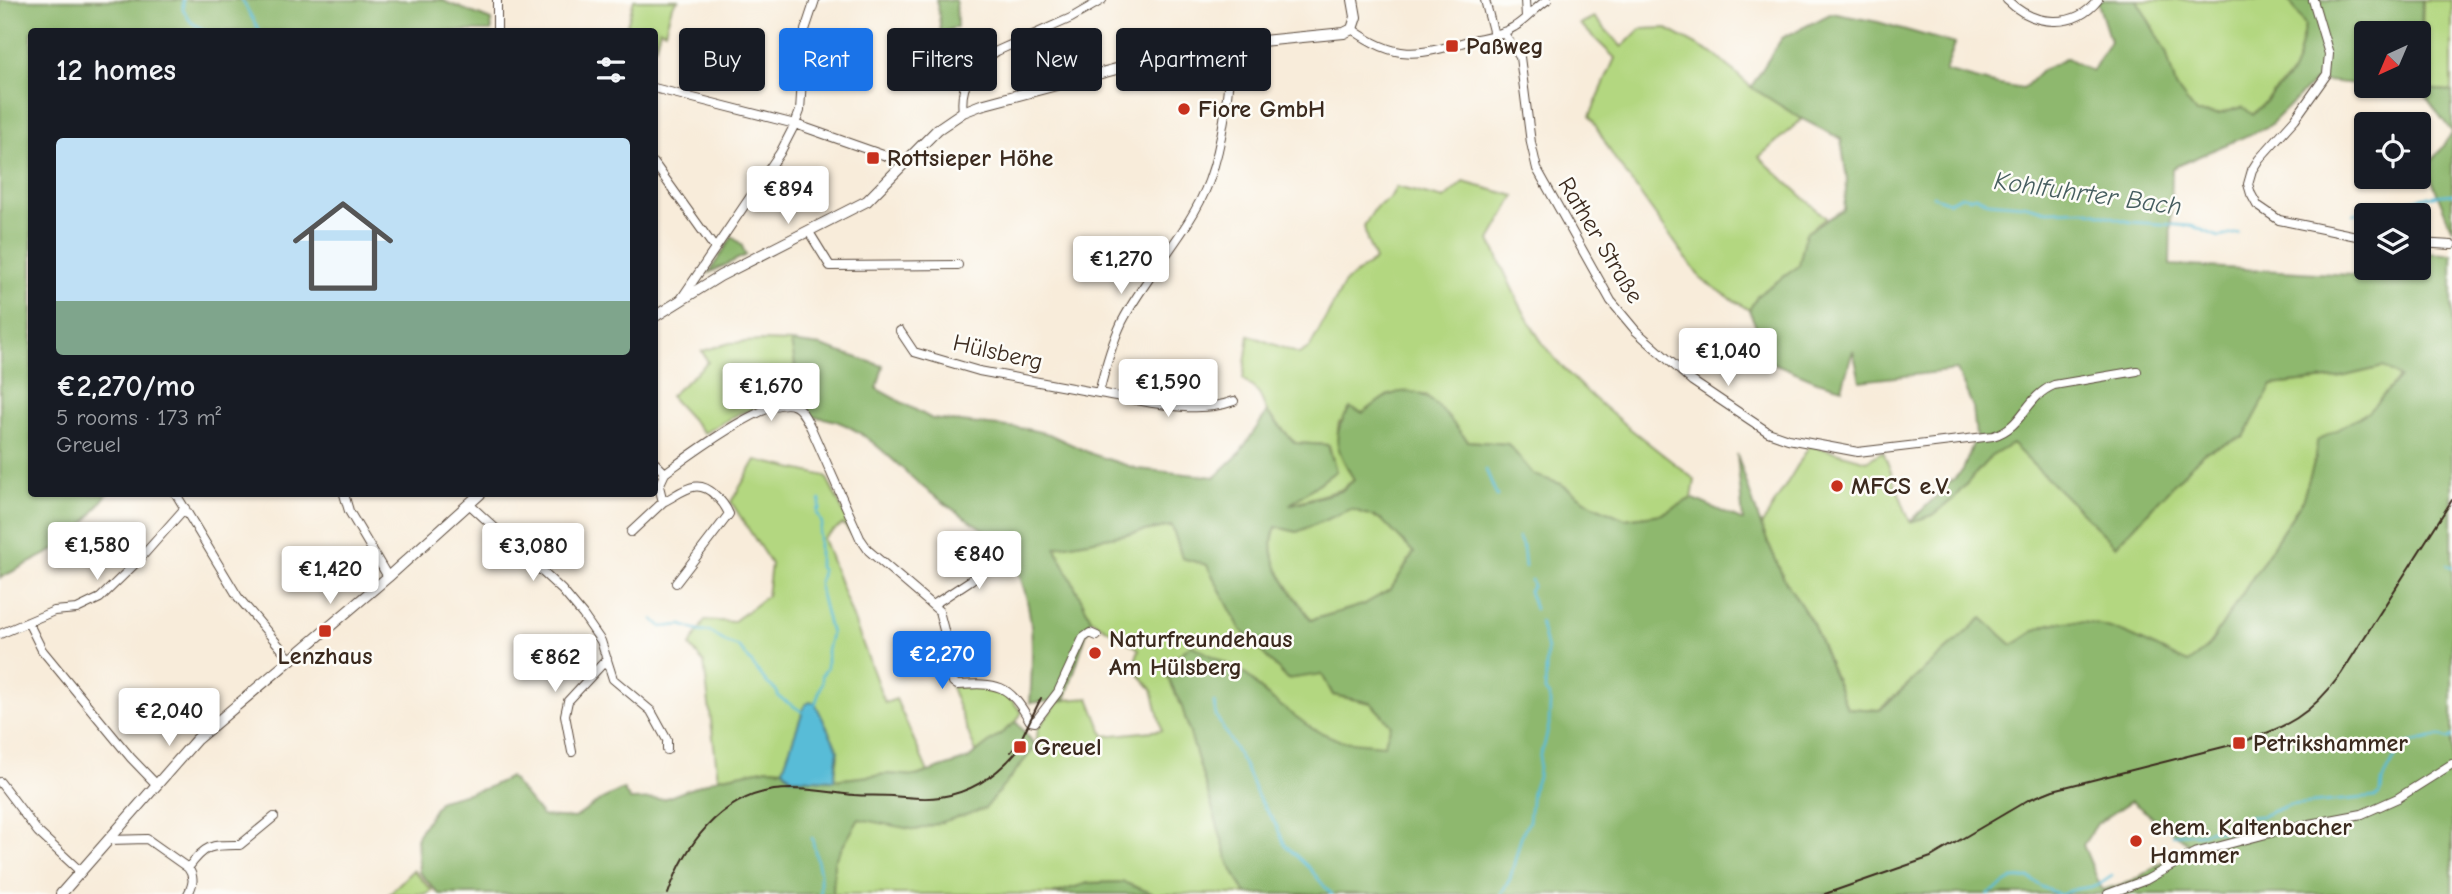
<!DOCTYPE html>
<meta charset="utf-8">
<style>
:root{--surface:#171b24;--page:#242831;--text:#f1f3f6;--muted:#9ea1a6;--line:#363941;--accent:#1a73e8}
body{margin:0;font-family:"Comic Neue",sans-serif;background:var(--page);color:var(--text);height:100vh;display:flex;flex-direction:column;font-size:26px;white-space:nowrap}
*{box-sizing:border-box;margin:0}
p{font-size:23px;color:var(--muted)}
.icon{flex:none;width:38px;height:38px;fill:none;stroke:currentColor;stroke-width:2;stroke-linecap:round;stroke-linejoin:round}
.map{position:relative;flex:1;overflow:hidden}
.details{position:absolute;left:28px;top:28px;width:630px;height:469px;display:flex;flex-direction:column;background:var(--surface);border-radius:7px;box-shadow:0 2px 5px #0004}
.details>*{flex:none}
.hud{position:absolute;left:679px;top:28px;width:665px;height:63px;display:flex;gap:14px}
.needle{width:46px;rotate:224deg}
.fabs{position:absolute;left:2354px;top:21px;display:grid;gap:14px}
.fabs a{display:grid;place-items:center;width:77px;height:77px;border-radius:7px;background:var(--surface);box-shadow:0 2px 5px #0004;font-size:35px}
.price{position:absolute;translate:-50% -60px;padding:0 16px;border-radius:7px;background:#fff;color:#222;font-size:23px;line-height:46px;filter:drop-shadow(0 2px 4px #0008)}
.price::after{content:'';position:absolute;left:50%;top:42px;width:21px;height:16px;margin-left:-10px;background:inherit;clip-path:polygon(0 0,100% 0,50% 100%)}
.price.active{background:var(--accent);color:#fff}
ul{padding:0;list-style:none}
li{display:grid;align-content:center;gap:14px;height:371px;padding:0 28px}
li+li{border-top:2px solid var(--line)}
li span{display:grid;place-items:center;height:217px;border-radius:7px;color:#555}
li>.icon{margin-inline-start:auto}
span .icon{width:126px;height:126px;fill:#fffc;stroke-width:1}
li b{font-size:30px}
h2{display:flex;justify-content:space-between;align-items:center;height:84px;padding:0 28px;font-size:30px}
.chip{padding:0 24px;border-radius:7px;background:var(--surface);box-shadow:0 2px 5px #0004;font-size:24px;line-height:63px}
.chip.active{background:var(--accent);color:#fff}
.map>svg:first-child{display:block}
.green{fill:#b3d780;stroke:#77804f;stroke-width:2}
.forest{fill:#8eb86e;stroke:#647146;stroke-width:2;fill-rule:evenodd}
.water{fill:#59bcd7;stroke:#4a737a;stroke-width:2}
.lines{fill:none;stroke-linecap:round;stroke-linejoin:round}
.stream{stroke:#59bcd7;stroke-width:2.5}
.minor-casing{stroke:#57473a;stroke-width:10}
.tertiary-casing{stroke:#57473a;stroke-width:12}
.minor{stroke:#fff;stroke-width:8}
.tertiary{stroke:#fff;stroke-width:10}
.tram{stroke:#3b2a1e;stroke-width:2}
.poi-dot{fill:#c8321e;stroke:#fdfcf7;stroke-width:2.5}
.labels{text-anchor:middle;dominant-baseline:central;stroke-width:5;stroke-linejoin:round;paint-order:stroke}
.poi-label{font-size:24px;font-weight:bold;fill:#3b2a1e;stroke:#fdfcf7;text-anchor:start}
.street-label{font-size:24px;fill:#3b2a1e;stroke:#fdfcf7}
.water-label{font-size:26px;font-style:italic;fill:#465d5f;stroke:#fdfcf7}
</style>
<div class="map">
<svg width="2452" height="894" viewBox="0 0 2452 894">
<rect width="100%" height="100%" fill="#fdfcf7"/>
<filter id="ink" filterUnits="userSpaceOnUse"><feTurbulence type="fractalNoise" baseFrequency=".0143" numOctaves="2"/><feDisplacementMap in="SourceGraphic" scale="14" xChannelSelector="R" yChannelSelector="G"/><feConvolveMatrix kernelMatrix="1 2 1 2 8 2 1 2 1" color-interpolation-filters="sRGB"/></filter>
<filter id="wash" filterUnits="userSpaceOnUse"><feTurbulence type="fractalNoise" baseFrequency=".00686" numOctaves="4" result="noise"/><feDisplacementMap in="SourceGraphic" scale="28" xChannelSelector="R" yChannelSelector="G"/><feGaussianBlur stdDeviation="1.57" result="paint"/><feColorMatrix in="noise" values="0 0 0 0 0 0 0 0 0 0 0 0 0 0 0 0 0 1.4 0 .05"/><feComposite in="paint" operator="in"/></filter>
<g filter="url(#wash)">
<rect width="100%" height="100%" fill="#f8ecda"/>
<path class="green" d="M634 0H678L672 6 665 31 660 29 655 48 654 32C644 32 632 34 627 25Z
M2137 0H2289L2305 25 2297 61 2291 75 2253 115 2242 107 2219 114 2196 113 2176 87 2166 52Z
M2423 0H2452V91L2420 89Z
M1594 17 1622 47 1640 29 1665 28 1717 56 1751 87 1802 119 1759 157 1826 218 1806 233 1799 266 1758 295 1749 310 1701 279 1613 156 1590 116 1615 58 1580 24Z
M1463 182 1515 196 1490 240C1507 277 1523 317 1547 349 1588 401 1645 439 1695 480L1692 498 1662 514 1625 519 1593 505 1561 484 1534 476 1508 444 1468 441 1426 395H1388L1363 413 1339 422C1334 445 1343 460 1354 480L1340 490 1287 505 1336 471 1329 445 1295 443 1267 412 1259 393 1243 379 1249 335 1299 354 1310 347 1346 281 1375 260 1367 240 1364 226 1376 207 1390 198 1396 187 1444 199Z
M761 341 791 342 801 397 740 413 704 433 670 396 708 362 702 351 730 343Z
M2383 367 2400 377 2369 412 2318 441 2316 457 2302 501 2208 647 2188 664C2154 647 2086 614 2050 624 2037 628 2024 639 2013 646L1982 618 1879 710 1847 708 1813 624 1784 579 1761 526 1810 445 1867 461 1883 451 1910 522 1933 515 1953 499 1990 457 2012 443 2116 546 2204 452 2244 437 2272 385 2337 378Z
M756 460 826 476 857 540 843 524 823 538 885 703 896 699 928 772 915 776 888 774 834 780 838 756 805 705 783 769 768 768 718 778 704 663 690 646 705 620 733 622 767 596 771 564 731 502Z
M1351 509 1381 519 1414 552 1391 589 1363 605 1311 620C1292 592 1261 561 1276 527L1297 532Z
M1172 526 1182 558 1207 565 1241 630 1322 674 1333 695 1371 703 1391 725 1384 745C1370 744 1353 745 1340 741 1304 730 1271 701 1246 674L1164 668 1182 707 1229 863 1246 894H1154L1123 882 1088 883 1053 894H833L834 861 859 819 1036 746 1038 728 1056 705 1065 700 1089 698 1104 736 1162 730 1152 689 1133 668 1139 649 1091 619 1055 547Z
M982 686 1006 694 1022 712 1016 722 976 753 951 687Z
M413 870 432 890 427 894H389Z"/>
<path class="forest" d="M0 0H441L491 20 492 31 32 32V494H107L72 541 0 578Z
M937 0H956L957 27 941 33Z
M2097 0H2137L2166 52 2176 87 2196 113 2219 114 2243 107 2253 115 2291 75 2297 61 2305 25 2289 0H2422L2420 89 2452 91V132L2420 89 2380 86H2418V33H2366V85L2316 80 2269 126 2172 168 2170 265 2389 277 2390 268H2418L2419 253 2452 254V894H1246L1229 863 1182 707 1164 668 1191 645 1246 674 1266 695 1313 729 1341 741 1384 745 1391 725 1371 703 1333 695 1322 674 1287 679 1241 630 1207 565 1182 558 1172 526 1055 547 1091 619 1065 700 1030 703C1034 644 1036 595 1003 542 976 525 948 507 923 487 890 460 856 415 809 417L801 397 791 342 821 346 883 366 877 389 932 419 1027 429 1049 434 1092 454 1138 469 1215 477 1239 454 1267 412 1295 443 1328 445 1336 471 1289 505 1341 491 1354 480C1338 450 1328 438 1350 408L1363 413C1371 408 1381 398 1390 395 1427 380 1446 417 1468 441L1508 444 1534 475 1561 484 1593 505 1625 519 1662 514 1692 498 1743 521 1737 454 1761 526 1784 579 1813 624 1847 708 1880 710 1982 618 2012 645C2024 639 2037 627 2050 624 2097 612 2147 644 2188 663L2208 647 2302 501 2316 457 2317 441 2368 412 2400 377 2383 367 2337 378 2272 385 2244 437 2204 452 2116 546 2012 444 1990 457 1953 499 1933 515 1910 522 1963 470 1976 436 1973 407 1957 370 1860 381 1853 350 1842 388 1817 381 1771 362 1749 310 1758 295 1799 266 1806 233 1844 209 1847 180 1841 139 1802 119 1751 87 1782 38 1832 13 1878 22 1955 44 1945 71 1994 84 2023 89 2041 71 2067 58 2092 72 2110 41ZM1351 509 1381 519 1414 553 1391 589 1363 605 1311 620C1293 592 1261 561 1276 527L1297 532ZM2131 801 2189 844 2133 881 2102 890 2083 845 2097 824Z
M2452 133V230L2427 168Z
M732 237 741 244 746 255 709 273Z
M1016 722 1036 746 985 809 916 830 859 819 834 861 833 894H439L419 872 417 836 440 800 487 788 510 777 542 816 575 818 602 799 623 789 630 800 664 799 718 778 768 768 783 769 791 778 834 780 888 774 916 776 968 759Z
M1123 882 1154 894H1053L1088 883Z"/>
<path class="water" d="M810 702 815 703 838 750 834 780 791 778 783 769 805 705Z"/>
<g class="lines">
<path class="stream" d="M183 0V10L191 22 207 32
M242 0 260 32
M1933 196 1949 202 1962 196 1969 198 1975 196 1988 202 2024 205 2047 211 2085 210 2130 222 2192 226 2219 237 2238 233
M2353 214 2425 197 2452 194
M1486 470 1497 496
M1518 537 1523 547 1525 567
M2447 565 2452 568
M1531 580 1533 586 1529 591 1535 609
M653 619 662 627 682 625 701 632 709 631 727 643 739 647 768 684 776 690 779 697 806 714
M1214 702 1216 716 1244 765 1258 797 1276 825 1285 845 1310 869 1331 894
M815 705 822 683V675L827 668V650L831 634 821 594 819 584 822 571 819 567V533L822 523 817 513 818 509 820 510V500
M2173 835C2185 829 2198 839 2210 830L2226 831 2249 817 2261 816 2289 805 2376 797 2381 793 2382 782 2402 745 2440 736 2449 739 2452 736
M812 838 820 873V894
M1501 894 1510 879 1521 837 1529 821 1532 791 1538 777 1540 754 1544 746 1549 725 1550 703 1549 696 1545 691 1547 650 1540 622
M1988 894 2013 879 2029 878 2042 887 2059 894
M2061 894 2070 890 2097 886 2112 876"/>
</g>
</g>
<g filter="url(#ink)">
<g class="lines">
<defs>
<path id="minor" d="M497 0V32
M1485 0 1494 35
M1525 0 1526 17
M2007 0C2033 26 2074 30 2098 0
M2313 0 2329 54 2327 74 2295 119 2259 159 2252 170 2248 184 2251 194 2257 205 2279 220 2366 238
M1352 29C1395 61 1418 56 1468 41 1483 37 1500 36 1514 27 1526 20 1535 8 1547 0
M1503 32 1520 57 1531 143 1537 169 1611 301 1636 331 1692 381 1768 432 1788 439 1858 452 1993 436C2024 427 2025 397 2054 385L2137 371
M654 88 795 124 906 163
M963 112C959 83 974 66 997 51L1071 18 1102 0
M654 163 714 247
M809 232 830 266 958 265
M2418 243 2452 245
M681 299 780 153 795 124 800 111 805 30 815 0
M900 331 914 352 979 371 1099 393C1105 368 1111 345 1122 322 1147 273 1190 232 1209 181 1225 137 1228 89 1232 44
M1099 393C1142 400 1193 416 1234 401
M654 462 665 473C686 458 771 393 795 406 803 410 807 421 811 428L860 538 869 551 939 611 946 638 953 682 957 685C998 683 1008 683 1030 721L1035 722 1058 692 1083 638 1090 633 1097 636
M176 494 238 597 291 660
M344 494 349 511 388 577
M663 502C683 492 696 477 715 495 722 501 725 505 729 514L676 583
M469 504 562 590 583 615 601 641 613 679 651 711 667 740V750
M631 532 663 502 659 486 665 473
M933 605 971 580 1004 549
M28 622 42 650 131 758 157 785
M0 634 54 611 77 609 100 598 138 561 185 508
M572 752 565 715 568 701 607 659
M0 782 38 832 81 872
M109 840 147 839 188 868C206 844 211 845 240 845L274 817
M188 868C195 877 193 885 188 894
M2108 894 2146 880 2194 853 2293 827 2362 814 2398 798 2452 764"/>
<path id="tertiary" d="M654 317 720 276 867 201 938 129 963 112 981 105 1154 59 1232 44 1344 33 1352 29 1356 17 1353 0
M61 894 196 740 388 577 480 494"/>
</defs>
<use href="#minor" class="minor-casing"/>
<use href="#tertiary" class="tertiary-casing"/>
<use href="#minor" class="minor"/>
<use href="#tertiary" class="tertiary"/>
<path class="tram" d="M1011 752 1022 737 1041 698
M668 894C685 845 719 798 774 790 801 787 827 792 854 795 866 796 879 795 892 796 908 797 924 800 940 797 973 792 1000 773 1020 747
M1825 894 1931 857 2028 800 2053 790 2239 743C2287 727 2310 716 2341 674L2452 500"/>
</g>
</g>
<g class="poi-dot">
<rect x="1445" y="39" width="14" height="14" rx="3.5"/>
<circle cx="1184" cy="109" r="7"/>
<rect x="866" y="151" width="14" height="14" rx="3.5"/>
<circle cx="1837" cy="486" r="7"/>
<rect x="318" y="624" width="14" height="14" rx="3.5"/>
<circle cx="1095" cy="653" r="7"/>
<rect x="2232" y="736" width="14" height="14" rx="3.5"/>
<rect x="1013" y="740" width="14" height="14" rx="3.5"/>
<circle cx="2136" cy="841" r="7"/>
</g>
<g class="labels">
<g class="poi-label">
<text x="1466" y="46">Paßweg</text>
<text x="1198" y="109">Fiore GmbH</text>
<text x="887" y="158">Rottsieper Höhe</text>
<text x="1851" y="486">MFCS e.V.</text>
<text x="1109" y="639">Naturfreundehaus<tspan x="1109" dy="28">Am Hülsberg</tspan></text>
<text x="325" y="656" text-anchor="middle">Lenzhaus</text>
<text x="2253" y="743">Petrikshammer</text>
<text x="1034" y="747">Greuel</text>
<text x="2150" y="827">ehem. Kaltenbacher<tspan x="2150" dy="28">Hammer</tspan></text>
</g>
<g class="street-label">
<text transform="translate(1601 240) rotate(59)">Rather Straße</text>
<text transform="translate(998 352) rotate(13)">Hülsberg</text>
</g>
<g class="water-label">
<text transform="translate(2088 194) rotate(8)">Kohlfuhrter Bach</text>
</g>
</g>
</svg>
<div class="fabs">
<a><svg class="needle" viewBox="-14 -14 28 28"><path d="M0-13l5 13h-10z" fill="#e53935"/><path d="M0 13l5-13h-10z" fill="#9ea1a6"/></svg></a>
<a><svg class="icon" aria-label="locate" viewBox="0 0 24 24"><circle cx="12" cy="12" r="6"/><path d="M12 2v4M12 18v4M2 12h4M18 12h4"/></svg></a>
<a><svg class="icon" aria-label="layers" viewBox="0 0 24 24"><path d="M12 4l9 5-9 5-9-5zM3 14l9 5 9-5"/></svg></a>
</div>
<b class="price" style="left:788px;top:226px">€894</b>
<b class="price" style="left:1121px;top:296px">€1,270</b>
<b class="price" style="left:1728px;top:388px">€1,040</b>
<b class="price" style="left:1168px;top:419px">€1,590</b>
<b class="price" style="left:771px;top:423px">€1,670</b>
<b class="price" style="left:97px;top:582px">€1,580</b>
<b class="price" style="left:533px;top:583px">€3,080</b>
<b class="price" style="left:979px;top:591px">€840</b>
<b class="price" style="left:330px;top:606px">€1,420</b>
<b class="price active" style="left:942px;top:691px">€2,270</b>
<b class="price" style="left:555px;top:694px">€862</b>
<b class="price" style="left:169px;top:748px">€2,040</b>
<div class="hud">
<a class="chip">Buy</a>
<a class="chip active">Rent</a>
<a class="chip">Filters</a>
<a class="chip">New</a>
<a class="chip">Apartment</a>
</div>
<section class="details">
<h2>12 homes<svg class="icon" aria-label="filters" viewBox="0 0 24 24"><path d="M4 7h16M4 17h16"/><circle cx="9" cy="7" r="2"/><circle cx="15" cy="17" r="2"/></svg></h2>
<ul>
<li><span style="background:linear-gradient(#bfe0f5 75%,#7fa58c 0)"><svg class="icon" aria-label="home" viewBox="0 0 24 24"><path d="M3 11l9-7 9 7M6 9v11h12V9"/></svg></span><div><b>€2,270/mo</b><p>5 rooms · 173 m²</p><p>Greuel</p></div></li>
</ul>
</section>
</div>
